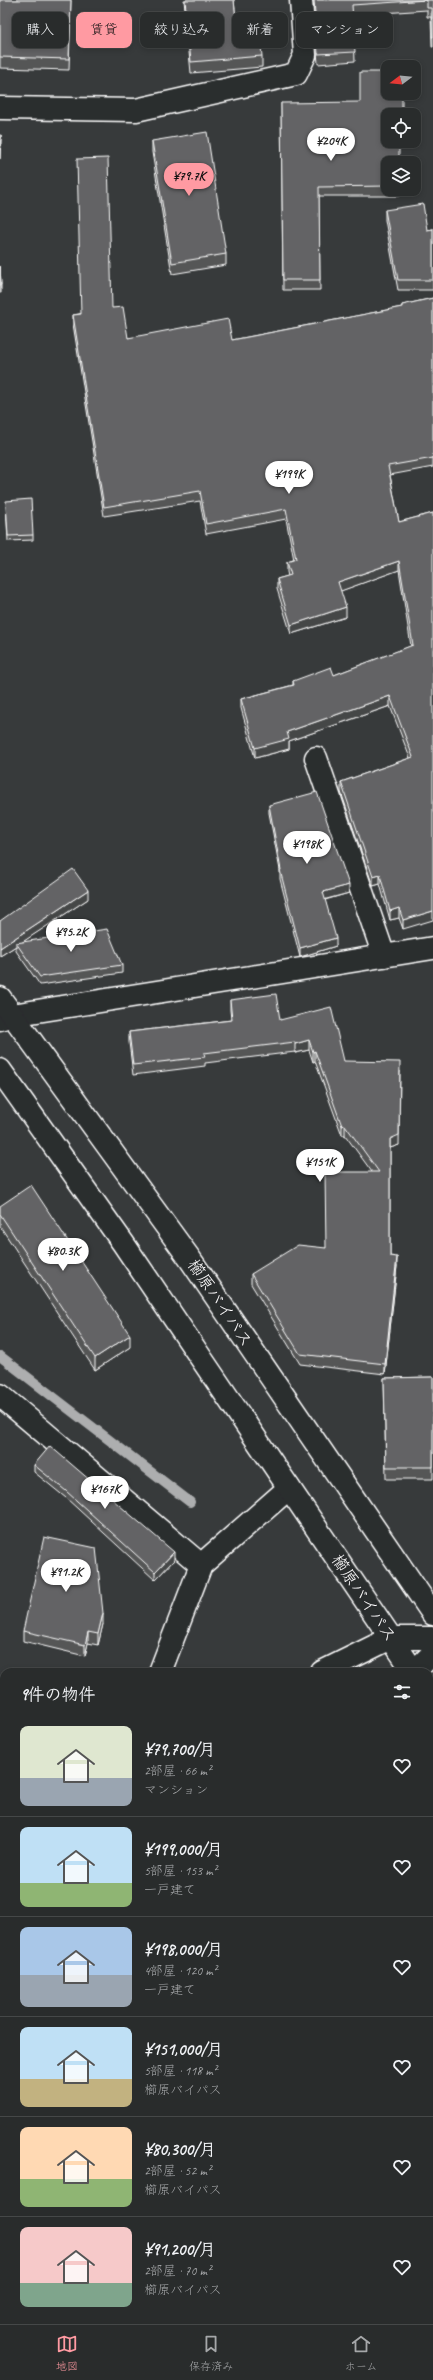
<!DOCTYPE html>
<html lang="ja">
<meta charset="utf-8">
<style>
:root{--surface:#292c2c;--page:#313434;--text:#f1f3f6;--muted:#a5a7a9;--line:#454848;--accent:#ff9aa2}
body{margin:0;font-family:Caveat,"Klee One",sans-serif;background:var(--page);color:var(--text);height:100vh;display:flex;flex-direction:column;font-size:15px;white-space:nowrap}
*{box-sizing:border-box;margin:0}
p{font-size:13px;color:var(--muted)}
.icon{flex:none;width:22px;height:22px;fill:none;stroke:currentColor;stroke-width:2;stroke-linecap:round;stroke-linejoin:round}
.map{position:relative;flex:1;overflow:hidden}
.sheet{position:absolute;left:0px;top:1668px;width:433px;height:656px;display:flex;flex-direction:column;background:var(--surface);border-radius:12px 12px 0 0;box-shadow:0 2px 6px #0003,0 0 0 1px var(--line)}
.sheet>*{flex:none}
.banner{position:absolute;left:12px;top:12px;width:409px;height:36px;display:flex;gap:8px}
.needle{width:26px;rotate:254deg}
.buttons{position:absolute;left:381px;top:60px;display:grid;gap:8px}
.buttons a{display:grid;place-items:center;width:40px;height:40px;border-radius:8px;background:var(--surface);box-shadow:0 2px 6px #0003,0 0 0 1px var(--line);font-size:20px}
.price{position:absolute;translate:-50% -34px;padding:0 9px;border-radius:14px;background:#fff;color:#222;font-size:13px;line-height:26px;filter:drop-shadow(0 1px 2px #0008)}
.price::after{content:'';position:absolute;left:50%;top:24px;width:12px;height:9px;margin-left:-6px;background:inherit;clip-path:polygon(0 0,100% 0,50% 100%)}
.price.active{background:var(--accent);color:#111}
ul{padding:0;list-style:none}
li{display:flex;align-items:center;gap:12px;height:100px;padding:0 20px}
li+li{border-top:1px solid var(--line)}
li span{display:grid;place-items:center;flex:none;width:112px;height:80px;border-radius:8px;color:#555}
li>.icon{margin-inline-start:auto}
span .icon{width:48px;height:48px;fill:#fffc;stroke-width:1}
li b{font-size:17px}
h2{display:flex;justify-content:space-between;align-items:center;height:48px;padding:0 20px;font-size:17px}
.chip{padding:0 14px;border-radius:8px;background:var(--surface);box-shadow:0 2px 6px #0003,0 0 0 1px var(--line);font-size:14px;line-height:36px}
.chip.active{background:var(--accent);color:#111}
.tab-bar{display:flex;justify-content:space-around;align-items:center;height:56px;border-top:1px solid var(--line);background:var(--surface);font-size:11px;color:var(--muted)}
.tab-bar a{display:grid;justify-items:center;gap:2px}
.tab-bar .active{color:var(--accent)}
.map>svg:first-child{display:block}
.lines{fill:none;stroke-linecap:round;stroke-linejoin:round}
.stream{stroke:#adaeaf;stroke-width:10}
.street-casing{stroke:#fff;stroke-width:25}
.secondary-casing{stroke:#fff;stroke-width:25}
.street{stroke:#2a2d2e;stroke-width:22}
.secondary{stroke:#2a2d2e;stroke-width:22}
.wall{fill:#555657;stroke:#fff}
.shaded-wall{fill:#454647;stroke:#fff}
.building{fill:#636465;stroke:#fff}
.labels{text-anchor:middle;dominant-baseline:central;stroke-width:3;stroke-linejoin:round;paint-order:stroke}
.street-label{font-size:17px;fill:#fff;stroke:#2a2d2e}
</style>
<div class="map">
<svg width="433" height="2324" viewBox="0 0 433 2324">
<rect width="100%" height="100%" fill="#373a3b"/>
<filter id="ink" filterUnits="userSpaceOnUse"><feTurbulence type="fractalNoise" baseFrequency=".025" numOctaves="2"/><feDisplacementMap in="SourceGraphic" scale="8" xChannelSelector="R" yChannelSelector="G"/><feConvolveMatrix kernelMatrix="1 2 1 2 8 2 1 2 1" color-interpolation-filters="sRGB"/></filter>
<g filter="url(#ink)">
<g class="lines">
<path class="stream" d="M0 1356 190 1502"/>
<defs>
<path id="street" d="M0 108 136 110 296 74 305 55 301 0
M316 758 384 956
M0 1019 12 1015 433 948
M0 1395 201 1565 289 1488
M160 1672 201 1565
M0 1775 4 1777
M167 2324V2320"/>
<path id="secondary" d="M0 998 190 1259 433 1614
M0 1070 123 1243 414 1672
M322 1672 391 1638H433
M414 1672 433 1653
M429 1694 433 1700
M0 1829 4 1827
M0 1872 4 1870"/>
</defs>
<use href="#street" class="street-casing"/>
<use href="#secondary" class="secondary-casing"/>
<use href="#street" class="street"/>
<use href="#secondary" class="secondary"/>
</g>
<path class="wall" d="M0 0H71L69 70 0 68Z
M184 0H234L237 30 262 56V67L191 73Z
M313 0H433V47H432L431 17H427V10L353 15 355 61 318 64Z
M281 103 388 163V189H400V196H319L320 290H283Z
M152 141 226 254V265L172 274 152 152Z
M385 210 427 230 433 229V290H398L385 220Z
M0 266 1 285V293H0Z
M433 298V467L390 475 399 522 433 513 403 929 399 918 390 920 380 884 373 886 341 792V782L410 758 390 706 289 741V749L255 758 241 708V699L293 685V681L334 675 411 646 399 570 340 591 346 617 291 634 277 589V579L288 576 287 572V562L294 560 286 519 206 534 200 501 104 516 73 324V315L112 308 128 338 232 340 402 307V305Z
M6 506 33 535V540L8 541Z
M269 805 349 893 325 900 336 946 300 957 280 879V870L269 813Z
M88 899 22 942 122 965V973L40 985 16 951V946L0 956V921Z
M230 1000 280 1020 344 1061 399 1145 390 1148V1256L397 1266 385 1374 300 1364 251 1284V1274L326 1248 372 1172 345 1135H342L315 1061 313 1062 309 1050 295 1053V1052L205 1063V1066L133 1075 129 1042V1032L231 1020 230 1010Z
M0 1206 130 1347 95 1370 0 1226Z
M433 1377V1479H386L384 1378Z
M34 1465 174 1560 155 1580 66 1498 34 1472Z
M103 1624 98 1645 88 1643 85 1656 23 1641V1631Z
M0 1704H4V1742H0Z
M433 1837V1888L429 1882V1839Z
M0 2018H4V2079H0Z
M0 2126H4V2206H0Z
M429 2157H433V2289H429Z
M0 2256H4V2320H141L140 2324H0Z"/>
<path class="shaded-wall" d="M1 135V144L0 159V150Z
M399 561V570L338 592V582Z
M346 607V617L291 634V625Z
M390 696V706L289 741V749L255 758V748L287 732Z
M380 875V884L373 886V877Z
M349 885V893L323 900V892Z
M88 890V899L18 945 16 943V946L0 956V948Z
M399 908V918L390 920V911Z
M433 911V920L403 929V920Z
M336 938V946L300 957V948Z
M309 1040V1050L295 1053V1044Z
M315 1051V1061L313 1062V1052Z
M400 1071 399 1145 390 1148V1139Z
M345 1125V1135H342V1126Z
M397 1257V1266L385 1374V1364Z
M130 1335V1347L95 1370V1358Z
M174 1552V1560L155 1580V1572Z
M103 1613V1624L98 1645V1634Z
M88 1632V1643L85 1656V1645Z"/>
<path class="building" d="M0 0H71L69 59 0 57Z
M185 0H234L237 30 259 28 262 56 191 62Z
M314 0H433V37H432L431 8H427V0L352 5 355 52 318 54Z
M360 72H388V93H402V115H388V141H399V163H388V186L319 187 320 280H283L281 103 360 102Z
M207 132 226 254 172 263 152 141Z
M0 135H1L0 150Z
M108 158 112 308 123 307 128 338 228 319 232 340 402 307V305L433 298V458L388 466 399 522 433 513V911L403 920 399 908 390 911 380 875 373 877 341 782 413 757 390 696 287 732 289 739 255 748 241 699 294 685 293 681 331 667 334 675 413 645 399 561 338 582 346 607 291 625 277 579 291 575 287 562 296 559 286 509 206 524 200 491 104 507 73 315 81 314 77 159Z
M423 204 427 230 433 229V280H398L385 210Z
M0 266 1 285H0Z
M31 499 33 535 8 536 6 501Z
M317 792 349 885 323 892 336 938 300 948 280 870H281L269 805Z
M73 869 88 890 0 948V921Z
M107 929 122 965 40 977 16 943Z
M276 994 280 1020 331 1007 344 1061 400 1062 399 1135 390 1139V1256L397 1257 385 1364 300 1354 251 1274 298 1245 326 1248 325 1172H379L345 1125 342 1126 315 1051 313 1052 309 1040 295 1044V1042L204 1053 205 1057 133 1065 129 1032 232 1020 230 1000Z
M31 1185 130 1335 95 1358 0 1214V1206Z
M433 1377V1467H386L384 1378Z
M50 1446 174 1552 155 1572 66 1491 34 1465Z
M44 1537 96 1548 103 1613 98 1634 88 1632 85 1645 23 1631Z
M0 1704H4V1733H0Z
M433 1837V1879L429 1874V1839Z
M0 2018H4V2069H0Z
M0 2126H4V2195H0Z
M429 2157H433V2277H429Z
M0 2256H4V2319H0Z
M25 2320H140V2324H75V2323Z
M217 2320H336V2324H216Z"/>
</g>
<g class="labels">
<g class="street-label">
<text transform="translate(220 1303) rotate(56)">櫛原バイパス</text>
<text transform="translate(364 1598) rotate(56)">櫛原バイパス</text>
</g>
</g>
</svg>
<div class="buttons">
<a><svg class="needle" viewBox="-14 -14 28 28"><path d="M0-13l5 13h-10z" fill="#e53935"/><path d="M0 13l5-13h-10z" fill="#a5a7a9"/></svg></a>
<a><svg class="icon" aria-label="locate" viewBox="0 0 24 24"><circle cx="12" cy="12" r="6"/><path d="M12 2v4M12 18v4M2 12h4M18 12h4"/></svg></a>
<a><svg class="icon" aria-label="layers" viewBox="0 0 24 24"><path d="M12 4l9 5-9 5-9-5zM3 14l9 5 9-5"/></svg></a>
</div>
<b class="price" style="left:331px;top:162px">¥204K</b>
<b class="price active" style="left:189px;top:197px">¥79.7K</b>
<b class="price" style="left:289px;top:495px">¥199K</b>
<b class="price" style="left:307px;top:865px">¥198K</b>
<b class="price" style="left:71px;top:953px">¥95.2K</b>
<b class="price" style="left:320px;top:1183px">¥151K</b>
<b class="price" style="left:63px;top:1272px">¥80.3K</b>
<b class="price" style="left:105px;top:1510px">¥167K</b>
<b class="price" style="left:66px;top:1593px">¥91.2K</b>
<div class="banner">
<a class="chip">購入</a>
<a class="chip active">賃貸</a>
<a class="chip">絞り込み</a>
<a class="chip">新着</a>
<a class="chip">マンション</a>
</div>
<section class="sheet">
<h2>9件の物件<svg class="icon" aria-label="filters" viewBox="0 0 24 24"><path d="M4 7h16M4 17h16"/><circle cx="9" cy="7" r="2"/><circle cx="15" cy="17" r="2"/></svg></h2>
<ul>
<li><span style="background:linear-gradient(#dfe7d0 65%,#9aa5b1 0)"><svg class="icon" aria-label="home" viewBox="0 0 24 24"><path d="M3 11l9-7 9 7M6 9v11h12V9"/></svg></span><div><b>¥79,700/月</b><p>2部屋 · 66 m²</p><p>マンション</p></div><svg class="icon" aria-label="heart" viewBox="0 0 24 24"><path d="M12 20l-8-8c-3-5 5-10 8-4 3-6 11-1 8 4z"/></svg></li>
<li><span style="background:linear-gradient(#bfe0f5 70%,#8fb573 0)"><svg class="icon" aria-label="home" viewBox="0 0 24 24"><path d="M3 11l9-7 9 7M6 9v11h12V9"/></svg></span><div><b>¥199,000/月</b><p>5部屋 · 153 m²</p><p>一戸建て</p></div><svg class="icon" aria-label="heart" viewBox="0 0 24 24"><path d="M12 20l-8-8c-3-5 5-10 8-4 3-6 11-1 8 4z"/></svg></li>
<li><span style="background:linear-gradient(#a9c7e8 60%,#9aa5b1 0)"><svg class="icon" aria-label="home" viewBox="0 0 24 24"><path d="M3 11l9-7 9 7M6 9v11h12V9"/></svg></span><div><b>¥198,000/月</b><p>4部屋 · 120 m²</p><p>一戸建て</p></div><svg class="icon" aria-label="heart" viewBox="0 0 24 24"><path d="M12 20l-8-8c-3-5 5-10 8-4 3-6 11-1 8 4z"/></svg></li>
<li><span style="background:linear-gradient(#bfe0f5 65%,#c2b280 0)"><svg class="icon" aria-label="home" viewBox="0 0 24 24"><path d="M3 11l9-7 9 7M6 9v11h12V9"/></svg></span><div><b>¥151,000/月</b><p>5部屋 · 118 m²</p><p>櫛原バイパス</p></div><svg class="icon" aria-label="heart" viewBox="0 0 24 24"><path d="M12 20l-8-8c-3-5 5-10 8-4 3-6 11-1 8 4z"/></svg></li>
<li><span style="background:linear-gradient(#ffd9b3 65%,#8fb573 0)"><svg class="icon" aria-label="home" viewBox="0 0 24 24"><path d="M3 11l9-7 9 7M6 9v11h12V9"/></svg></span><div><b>¥80,300/月</b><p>2部屋 · 52 m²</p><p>櫛原バイパス</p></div><svg class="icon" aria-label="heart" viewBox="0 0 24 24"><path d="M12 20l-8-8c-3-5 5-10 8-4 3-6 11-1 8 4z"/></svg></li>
<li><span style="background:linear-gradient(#f6c9c9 70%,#7fa58c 0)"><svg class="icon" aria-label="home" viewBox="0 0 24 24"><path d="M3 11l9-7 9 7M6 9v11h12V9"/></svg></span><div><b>¥91,200/月</b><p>2部屋 · 70 m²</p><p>櫛原バイパス</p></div><svg class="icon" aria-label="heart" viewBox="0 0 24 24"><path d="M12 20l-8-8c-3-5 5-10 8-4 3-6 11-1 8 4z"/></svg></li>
</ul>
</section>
</div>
<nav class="tab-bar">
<a class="active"><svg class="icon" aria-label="map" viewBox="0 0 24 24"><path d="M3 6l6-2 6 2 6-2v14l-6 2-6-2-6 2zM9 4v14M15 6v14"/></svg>地図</a>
<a><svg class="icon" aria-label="saved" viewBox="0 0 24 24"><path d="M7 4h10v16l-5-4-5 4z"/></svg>保存済み</a>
<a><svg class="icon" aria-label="home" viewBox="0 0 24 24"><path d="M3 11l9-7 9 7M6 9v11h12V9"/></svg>ホーム</a>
</nav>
